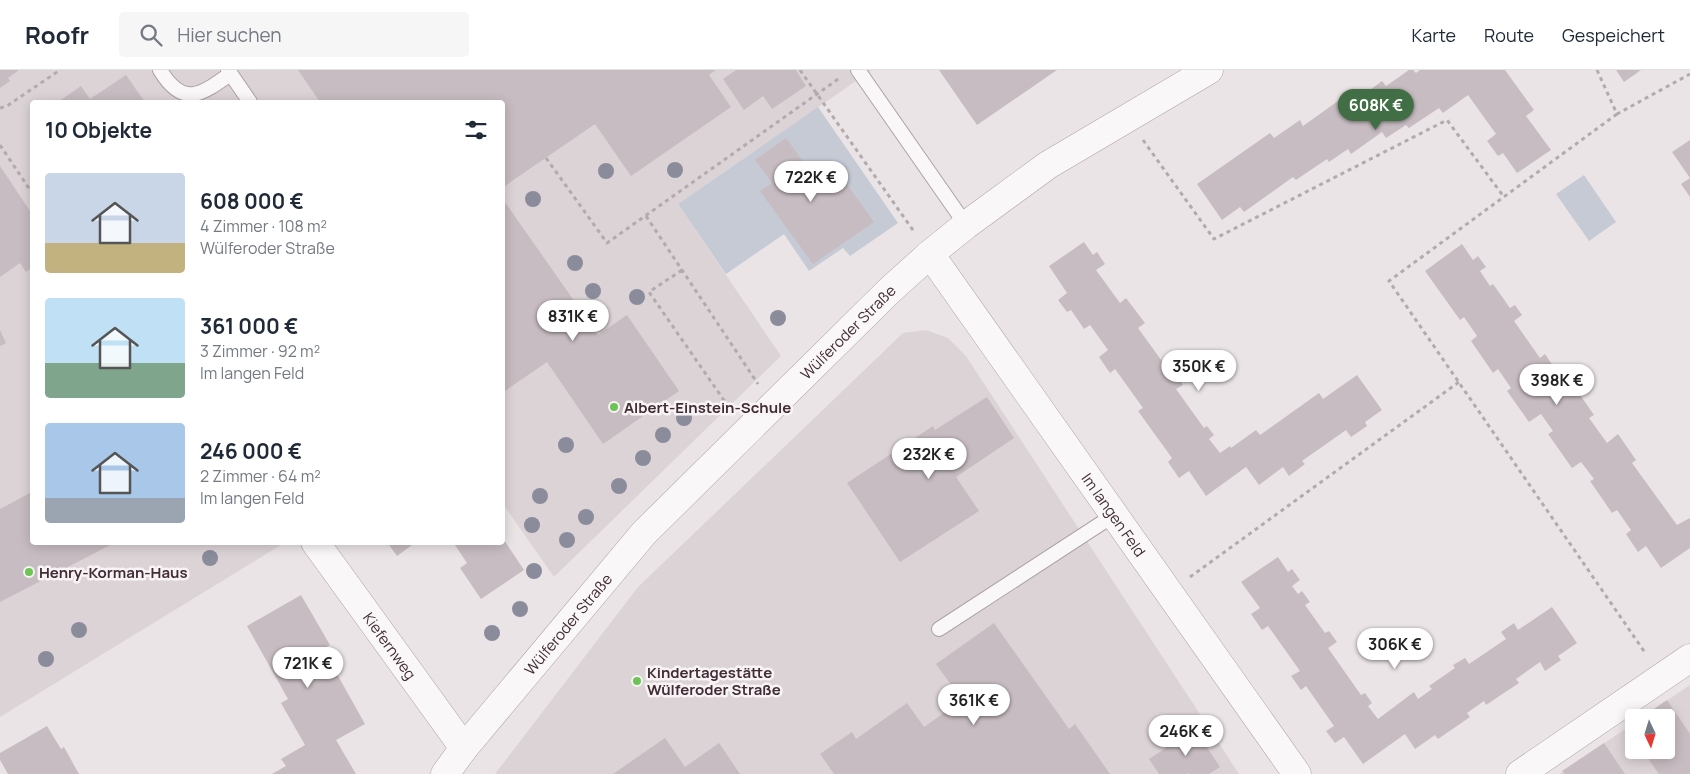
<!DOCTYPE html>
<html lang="de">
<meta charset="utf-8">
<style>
:root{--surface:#fff;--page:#f6f6f7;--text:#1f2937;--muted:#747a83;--line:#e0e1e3;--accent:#426e45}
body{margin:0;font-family:Manrope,sans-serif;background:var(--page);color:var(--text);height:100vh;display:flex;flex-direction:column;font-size:19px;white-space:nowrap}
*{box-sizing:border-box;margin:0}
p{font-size:16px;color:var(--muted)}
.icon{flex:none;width:28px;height:28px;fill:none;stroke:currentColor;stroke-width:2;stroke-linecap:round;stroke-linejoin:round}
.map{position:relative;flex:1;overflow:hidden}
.drawer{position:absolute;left:30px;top:30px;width:475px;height:445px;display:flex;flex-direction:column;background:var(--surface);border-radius:5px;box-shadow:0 2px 12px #0003}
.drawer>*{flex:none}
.needle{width:32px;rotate:176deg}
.fabs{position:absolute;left:1625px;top:639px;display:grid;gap:10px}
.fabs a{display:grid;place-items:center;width:50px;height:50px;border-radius:5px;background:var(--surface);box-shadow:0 2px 12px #0003;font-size:25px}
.price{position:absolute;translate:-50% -42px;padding:0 11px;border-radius:18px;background:#fff;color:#222;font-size:16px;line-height:32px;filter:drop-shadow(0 1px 2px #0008)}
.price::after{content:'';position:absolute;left:50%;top:30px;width:15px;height:11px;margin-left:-8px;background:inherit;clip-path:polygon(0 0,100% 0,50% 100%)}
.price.on{background:var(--accent);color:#fff}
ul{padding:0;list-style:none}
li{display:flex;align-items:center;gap:15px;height:125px;padding:0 15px}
li span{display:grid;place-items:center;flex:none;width:140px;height:100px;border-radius:5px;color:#555}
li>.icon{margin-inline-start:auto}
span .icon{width:60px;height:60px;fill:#fffc;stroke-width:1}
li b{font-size:21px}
h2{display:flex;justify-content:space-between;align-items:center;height:60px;padding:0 15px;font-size:21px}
header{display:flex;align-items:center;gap:30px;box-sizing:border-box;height:70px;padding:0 25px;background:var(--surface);border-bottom:1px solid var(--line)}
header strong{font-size:24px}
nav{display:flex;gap:28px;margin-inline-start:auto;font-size:18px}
.search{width:350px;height:45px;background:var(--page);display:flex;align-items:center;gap:12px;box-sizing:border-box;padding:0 18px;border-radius:5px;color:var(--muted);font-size:19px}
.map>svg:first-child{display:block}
.built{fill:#dcd3d6}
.green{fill:#c6cad4}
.building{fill:#c7bcc1}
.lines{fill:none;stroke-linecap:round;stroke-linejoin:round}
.lane-casing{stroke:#aea2a7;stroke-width:16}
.street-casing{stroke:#aea2a7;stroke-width:29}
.path{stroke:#b3aaae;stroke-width:3;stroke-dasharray:4 4;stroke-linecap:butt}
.lane{stroke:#f9f7f8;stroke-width:14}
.street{stroke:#f9f7f8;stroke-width:28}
.tree{fill:#8b8c9b}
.poi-dot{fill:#6cc356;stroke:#f8f4f6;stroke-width:2}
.labels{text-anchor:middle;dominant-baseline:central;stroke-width:5;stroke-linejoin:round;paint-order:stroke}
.street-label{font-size:15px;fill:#422d36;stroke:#f8f4f6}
.poi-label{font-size:15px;font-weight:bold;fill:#422d36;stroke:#f8f4f6;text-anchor:start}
</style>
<header>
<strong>Roofr</strong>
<div class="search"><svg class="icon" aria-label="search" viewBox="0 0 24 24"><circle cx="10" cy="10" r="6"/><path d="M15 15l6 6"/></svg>Hier suchen</div>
<nav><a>Karte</a><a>Route</a><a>Gespeichert</a></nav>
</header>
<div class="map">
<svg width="1690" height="704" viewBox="0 0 1690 704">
<rect width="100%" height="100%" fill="#ebe4e7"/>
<path class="built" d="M0 0H872L678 134 781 286 554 507 503 434 502 32H32V472L284 473 0 647Z
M926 260 948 268 966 286 1239 704H495L638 517 903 263Z
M1690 615V704H1559L1634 653V680H1666V648L1642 647Z"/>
<path class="green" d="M818 37 898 153 850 186 843 178 809 201 784 164 726 204 678 134Z
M1584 105 1616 152 1589 171 1556 124Z"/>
<path class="building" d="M0 0H19L8 8 10 11 0 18Z
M298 0H716L709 5 731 37 631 106 595 54 502 118V32H320Z
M736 0H796L806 16 772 39 763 26 744 40 723 9Z
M939 0H1057L977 55Z
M1409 0H1413L1416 3 1420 0H1505L1534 40 1526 46 1551 80 1517 103 1503 83 1498 86 1487 71 1496 64 1468 25 1443 43 1439 38 1409 58 1406 55 1386 68 1382 62 1351 84 1348 79 1329 92 1327 89 1296 110 1293 107 1244 142 1240 137 1222 150 1197 114 1270 63 1274 68 1300 50 1303 56 1352 21 1358 29 1382 11 1386 16Z
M1616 0H1641L1624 12Z
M126 5 145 32H58L81 16 90 29Z
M786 68 818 112 836 99 874 152 813 194 760 121 772 113 755 90Z
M1690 70V127L1681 114 1690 108 1672 82Z
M0 96 32 144V198L26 202 20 193 0 207Z
M502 128 598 265 627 245 679 321 603 374 547 292 502 323Z
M1084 172 1093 185 1097 182 1105 194 1096 200 1120 233 1126 228 1145 253 1138 258 1172 305 1175 303 1183 315 1176 319 1204 358 1207 356 1214 365 1209 369 1220 383 1230 376 1231 378 1256 360 1260 365 1319 323 1323 329 1357 305 1382 340 1365 352 1367 356 1351 367 1346 360 1302 391 1305 394 1289 406 1283 397 1259 415 1246 397 1206 426 1189 401 1179 408 1168 392 1172 388 1138 341 1143 338 1115 299 1110 303 1099 287 1108 280 1090 255 1084 259 1071 240 1067 242 1058 230 1067 223 1049 196Z
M1462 174 1473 190 1478 186 1486 197 1480 201 1490 216 1493 214 1510 238 1515 235 1522 245 1514 251 1540 288 1545 284 1555 299 1548 303 1564 327 1576 319 1594 345 1589 348 1607 373 1618 364 1636 390 1632 393 1677 455 1690 448V478L1661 498 1646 476 1638 482 1626 464 1631 460 1617 440 1612 443 1590 411 1594 409 1581 392 1572 398 1548 364 1553 361 1541 344 1529 352 1507 321 1511 318 1498 299 1493 303 1471 271 1477 266 1464 247 1460 250 1425 201Z
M0 260 6 273 0 276Z
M987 327 1014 368 956 407 979 441 900 492 847 413 933 356 935 360Z
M32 422V472H116L0 532V439Z
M502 467 524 500 481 529 460 498 467 493 453 472H502Z
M387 472H416L397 486Z
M1278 487 1288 502 1292 499 1300 510 1292 516 1298 524 1302 521 1310 532 1305 535 1325 563 1329 561 1337 572 1328 578 1361 625 1365 623 1372 633 1368 636 1378 649 1414 622 1418 629 1432 619 1429 616 1455 598 1453 595 1465 588 1469 594 1506 569 1501 562 1514 553 1518 560 1552 537 1577 573 1558 586 1561 590 1545 601 1540 592 1516 609 1519 613 1486 635 1484 631 1467 643 1470 647 1438 669 1435 665 1415 679 1405 664 1363 694 1344 667 1335 673 1326 661 1334 656 1306 616 1301 620 1291 606 1300 601 1268 556 1262 560 1251 544 1260 538 1241 512Z
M301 525 330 575 323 579 365 654 336 670 356 704H272L286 696 281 689 305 675 281 633 288 629 247 556Z
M994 553 1069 659 1075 654 1110 704H834L820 684 852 662 856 669 907 633 924 657 962 630 936 594Z
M1667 630 1690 664V704H1659L1642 680H1666V648H1641Z
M1634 653V667L1627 657Z
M47 656 61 679 64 677 79 704H8L0 690V683Z
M1195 659 1220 697 1209 704H1189L1188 703 1186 704H1159L1149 689Z
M665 668 685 697 719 673 740 704H613Z
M1604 673 1625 704H1565L1562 701Z"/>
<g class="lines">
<defs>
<path id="lane" d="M160 0C183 38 201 25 230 4
M228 0 250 32
M858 0 966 155
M939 559 1114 445"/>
<g id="street">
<path id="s1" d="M930 184 1297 704"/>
<path id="s2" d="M315 472 464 678"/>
<path id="s3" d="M445 704 464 678 644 463 890 220 930 184 966 155 1048 95 1209 0"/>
<path d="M1520 704 1690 588"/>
</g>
</defs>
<use href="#lane" class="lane-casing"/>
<use href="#street" class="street-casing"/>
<path class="path" d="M800 0 915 163
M1597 0 1617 44 1690 4
M0 38 7 36 60 0
M1617 44 1389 211 1646 584
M1143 70 1214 169 1447 50 1504 127
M0 75 32 123
M546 88 607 173 841 7
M646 146 758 314
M682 200 649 222 730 339
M1190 507 1459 312"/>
<use href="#lane" class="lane"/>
<use href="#street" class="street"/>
</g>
<g class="tree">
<circle cx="675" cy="100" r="8"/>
<circle cx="606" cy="101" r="8"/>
<circle cx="533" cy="129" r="8"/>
<circle cx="575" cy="193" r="8"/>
<circle cx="593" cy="221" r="8"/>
<circle cx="637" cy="227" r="8"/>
<circle cx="778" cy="248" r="8"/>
<circle cx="684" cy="348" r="8"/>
<circle cx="663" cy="365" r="8"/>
<circle cx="566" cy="375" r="8"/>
<circle cx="643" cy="388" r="8"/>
<circle cx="619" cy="416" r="8"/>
<circle cx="540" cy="426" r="8"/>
<circle cx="586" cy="447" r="8"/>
<circle cx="532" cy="455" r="8"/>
<circle cx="567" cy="470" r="8"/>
<circle cx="210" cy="488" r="8"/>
<circle cx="534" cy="501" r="8"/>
<circle cx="520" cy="539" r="8"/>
<circle cx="79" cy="560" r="8"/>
<circle cx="492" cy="563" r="8"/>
<circle cx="46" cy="589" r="8"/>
</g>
<g class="poi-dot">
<circle cx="614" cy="337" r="5"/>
<circle cx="29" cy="502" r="5"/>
<circle cx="637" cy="611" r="5"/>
</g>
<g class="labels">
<g class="street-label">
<text stroke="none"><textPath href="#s3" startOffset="599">Wülferoder Straße</textPath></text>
<text stroke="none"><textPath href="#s1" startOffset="319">Im langen Feld</textPath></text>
<text stroke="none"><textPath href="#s3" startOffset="194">Wülferoder Straße</textPath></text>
<text stroke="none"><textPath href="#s2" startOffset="128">Kiefernweg</textPath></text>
</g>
<g class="poi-label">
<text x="624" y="337">Albert-Einstein-Schule</text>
<text x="39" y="502">Henry-Korman-Haus</text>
<text x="647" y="602">Kindertagestätte<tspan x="647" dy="17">Wülferoder Straße</tspan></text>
</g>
</g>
</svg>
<div class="fabs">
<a><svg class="needle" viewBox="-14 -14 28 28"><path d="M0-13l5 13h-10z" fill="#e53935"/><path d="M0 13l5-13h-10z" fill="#747a83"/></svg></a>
</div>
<b class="price on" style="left:1376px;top:61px">608K €</b>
<b class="price" style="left:811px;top:133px">722K €</b>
<b class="price" style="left:573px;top:272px">831K €</b>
<b class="price" style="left:1199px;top:322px">350K €</b>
<b class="price" style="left:1557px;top:336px">398K €</b>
<b class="price" style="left:929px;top:410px">232K €</b>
<b class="price" style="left:1395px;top:600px">306K €</b>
<b class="price" style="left:308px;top:619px">721K €</b>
<b class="price" style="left:974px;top:656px">361K €</b>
<b class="price" style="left:1186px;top:687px">246K €</b>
<section class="drawer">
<h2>10 Objekte<svg class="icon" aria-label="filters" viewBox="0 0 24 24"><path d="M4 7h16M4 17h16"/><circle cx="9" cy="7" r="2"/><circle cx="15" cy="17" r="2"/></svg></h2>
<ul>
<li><span style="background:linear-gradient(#c9d6e8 70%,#c2b280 0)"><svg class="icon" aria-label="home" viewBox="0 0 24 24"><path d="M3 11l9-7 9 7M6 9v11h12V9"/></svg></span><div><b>608 000 €</b><p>4 Zimmer · 108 m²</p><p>Wülferoder Straße</p></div></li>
<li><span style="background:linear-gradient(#bfe0f5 65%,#7fa58c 0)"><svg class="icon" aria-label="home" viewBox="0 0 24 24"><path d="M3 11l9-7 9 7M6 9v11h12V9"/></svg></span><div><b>361 000 €</b><p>3 Zimmer · 92 m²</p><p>Im langen Feld</p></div></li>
<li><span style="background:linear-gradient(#a9c7e8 75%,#9aa5b1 0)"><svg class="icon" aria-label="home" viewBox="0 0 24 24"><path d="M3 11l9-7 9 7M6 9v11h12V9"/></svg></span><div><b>246 000 €</b><p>2 Zimmer · 64 m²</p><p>Im langen Feld</p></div></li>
</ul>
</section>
</div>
